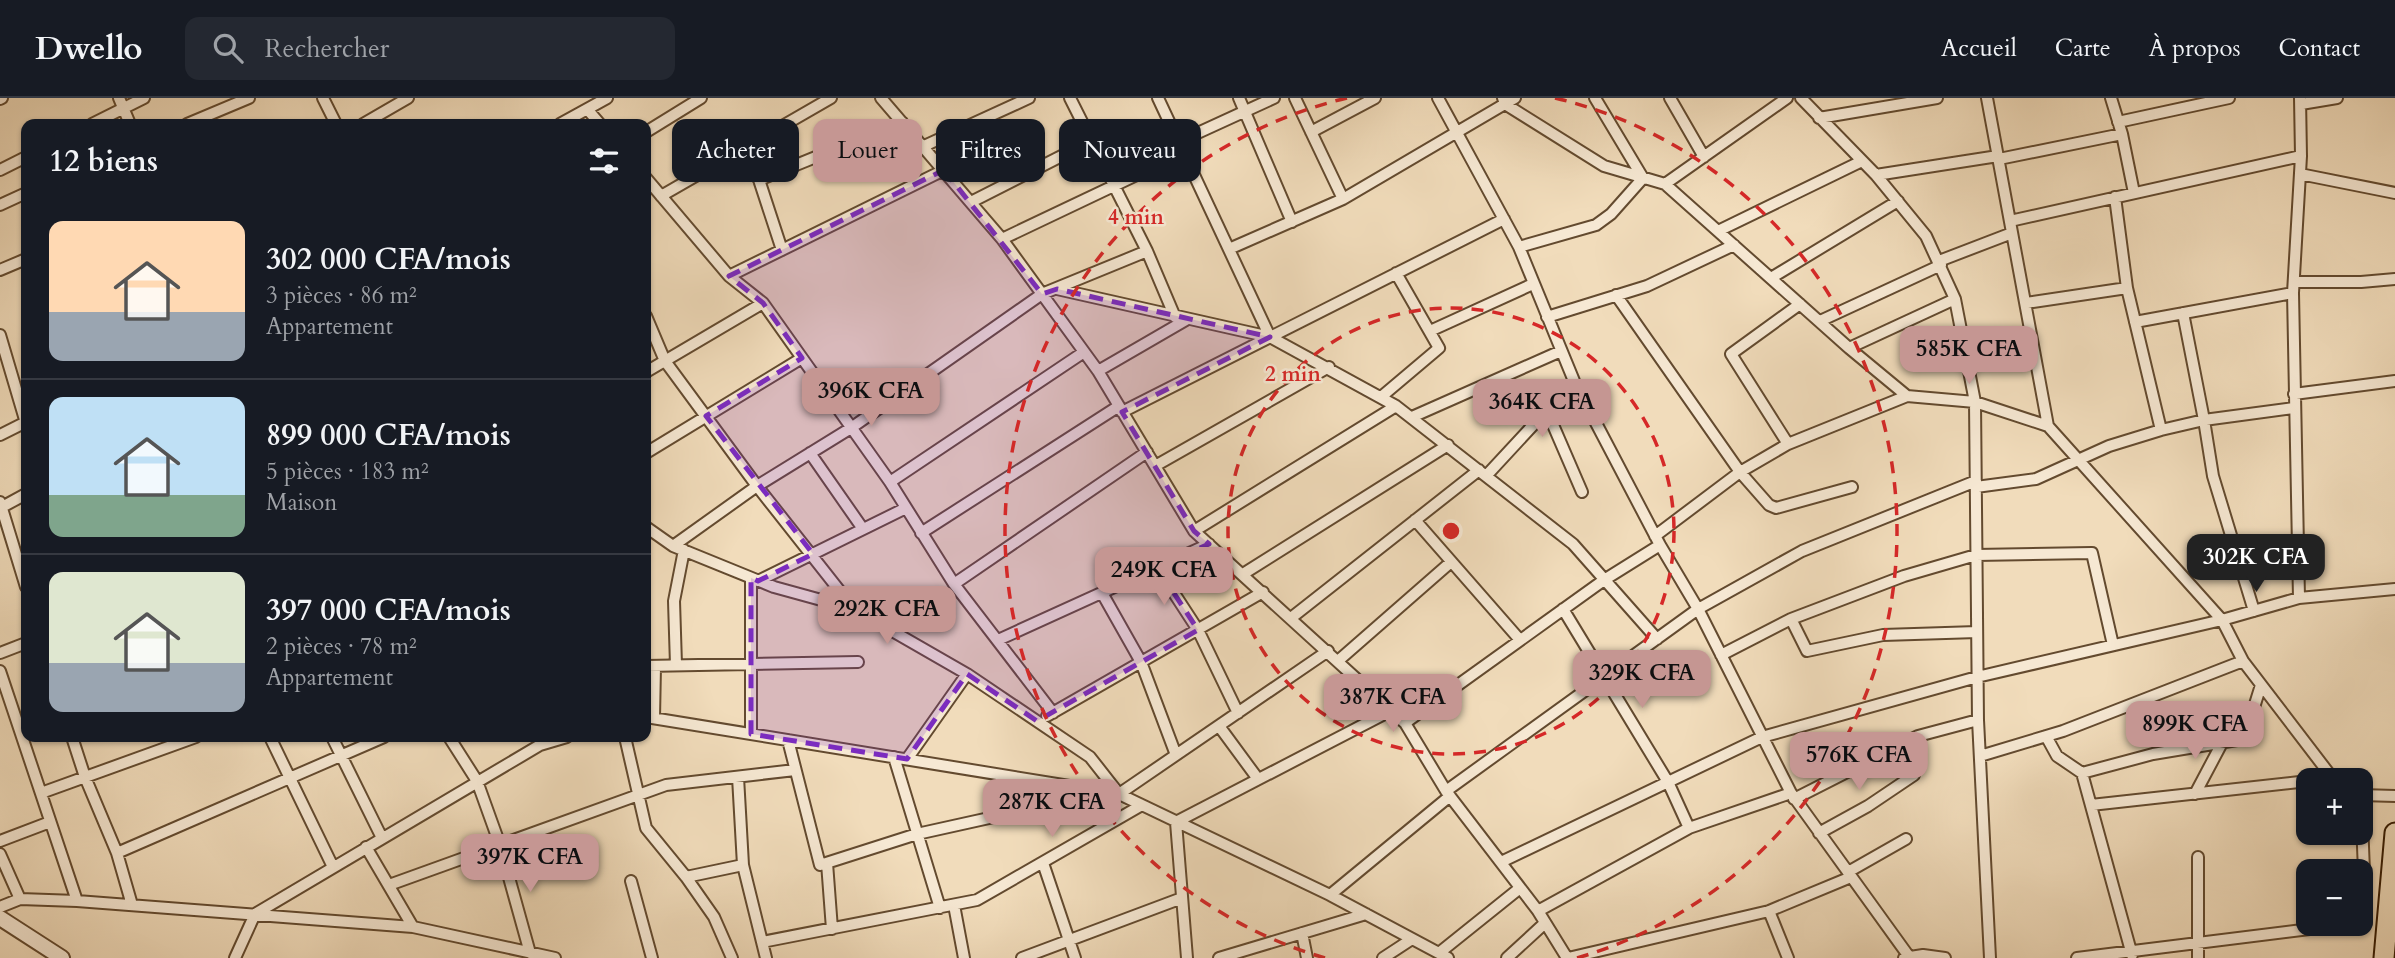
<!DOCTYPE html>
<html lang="fr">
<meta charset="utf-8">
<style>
:root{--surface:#171b24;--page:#242831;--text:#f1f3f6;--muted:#9ea1a6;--line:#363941;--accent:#c59692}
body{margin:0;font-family:Cardo,serif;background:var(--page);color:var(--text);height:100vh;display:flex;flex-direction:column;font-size:26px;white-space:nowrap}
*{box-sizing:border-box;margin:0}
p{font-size:23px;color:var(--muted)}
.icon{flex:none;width:38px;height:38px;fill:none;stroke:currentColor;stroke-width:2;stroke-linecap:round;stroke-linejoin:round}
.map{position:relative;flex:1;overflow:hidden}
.drawer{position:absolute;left:21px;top:21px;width:630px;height:623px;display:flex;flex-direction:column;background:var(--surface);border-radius:14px;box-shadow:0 2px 5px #0004}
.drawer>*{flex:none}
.top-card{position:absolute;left:672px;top:21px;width:665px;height:63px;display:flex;gap:14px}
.fabs{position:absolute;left:2296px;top:670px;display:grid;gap:14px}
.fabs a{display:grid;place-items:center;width:77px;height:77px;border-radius:14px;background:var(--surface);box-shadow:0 2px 5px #0004;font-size:35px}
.price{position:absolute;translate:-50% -60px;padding:0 16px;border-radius:14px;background:var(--accent);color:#111;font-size:23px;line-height:46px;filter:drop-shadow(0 2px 4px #0008)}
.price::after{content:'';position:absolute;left:50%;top:42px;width:21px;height:16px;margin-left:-10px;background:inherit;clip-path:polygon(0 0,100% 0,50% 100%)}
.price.active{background:#222;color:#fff}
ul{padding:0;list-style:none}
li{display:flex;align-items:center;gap:21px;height:175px;padding:0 28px}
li+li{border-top:2px solid var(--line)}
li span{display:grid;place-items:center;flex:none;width:196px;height:140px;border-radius:14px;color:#555}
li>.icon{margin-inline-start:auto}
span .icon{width:84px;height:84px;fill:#fffc;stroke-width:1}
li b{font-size:30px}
h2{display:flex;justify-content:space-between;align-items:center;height:84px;padding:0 28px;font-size:30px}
.tag{padding:0 24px;border-radius:14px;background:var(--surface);box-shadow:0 2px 5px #0004;font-size:24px;line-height:63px}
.tag.active{background:var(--accent);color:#111}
header{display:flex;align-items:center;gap:42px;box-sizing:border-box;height:98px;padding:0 35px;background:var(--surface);border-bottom:2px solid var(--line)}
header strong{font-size:33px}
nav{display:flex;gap:38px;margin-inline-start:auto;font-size:24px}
.search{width:490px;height:63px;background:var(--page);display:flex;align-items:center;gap:18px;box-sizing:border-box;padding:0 24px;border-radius:14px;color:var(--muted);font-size:26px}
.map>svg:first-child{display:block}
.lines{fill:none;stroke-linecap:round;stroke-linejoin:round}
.minor-casing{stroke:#634a2f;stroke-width:14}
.tertiary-casing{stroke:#634a2f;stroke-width:18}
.trunk-casing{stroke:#341900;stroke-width:23}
.minor{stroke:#f6e8d3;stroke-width:10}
.tertiary{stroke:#f6e8d3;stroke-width:14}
.trunk{stroke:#f1dcbb;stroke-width:19}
.marked{fill:#7b2cbf;fill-opacity:0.2;stroke:#7b2cbf;stroke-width:5;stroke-dasharray:14 9;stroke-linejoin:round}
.ring{fill:none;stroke:#d62828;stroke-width:3.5;stroke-dasharray:12 9}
.centre{fill:#d62828;stroke:#f6e8d3;stroke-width:3.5}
.ring-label{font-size:21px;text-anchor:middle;font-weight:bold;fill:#d62828;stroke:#f6e8d3;stroke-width:5;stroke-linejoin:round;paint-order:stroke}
</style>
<header>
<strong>Dwello</strong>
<div class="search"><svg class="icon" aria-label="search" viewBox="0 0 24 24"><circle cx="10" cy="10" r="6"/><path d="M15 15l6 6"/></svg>Rechercher</div>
<nav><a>Accueil</a><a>Carte</a><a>À propos</a><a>Contact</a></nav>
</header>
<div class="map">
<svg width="2395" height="860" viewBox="0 0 2395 860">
<rect width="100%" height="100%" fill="#f1dcbb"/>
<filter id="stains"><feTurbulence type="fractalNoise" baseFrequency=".00286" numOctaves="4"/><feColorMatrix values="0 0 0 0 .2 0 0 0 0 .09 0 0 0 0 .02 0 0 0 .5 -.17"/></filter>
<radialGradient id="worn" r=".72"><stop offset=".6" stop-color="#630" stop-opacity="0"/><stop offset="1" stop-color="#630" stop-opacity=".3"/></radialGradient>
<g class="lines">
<defs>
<path id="minor" d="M119 0 130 26
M323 0 336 26
M881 0 1002 141 1098 273 1194 433 1405 625 1446 693 1538 813 1567 860
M1070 0 1147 153 1175 219
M1158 0 1270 239
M1239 0 1292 124
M1295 0 1343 101
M1438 0 1519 149 1574 283 1660 447 1698 511 1791 695 1910 860
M1503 0 1505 6 1604 68 1665 86 1849 250 1907 298 1975 304 2048 328 2222 522 2243 563 2334 682
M1670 0 1704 59
M1801 0 1876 77 1926 138 1955 201 1975 304 1978 622 1990 860
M1987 0 2048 328
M2111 0 2122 36 2134 95
M0 1 2 0
M2301 6 2337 0
M587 11 600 26
M1819 20 1937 0
M2118 24 2229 0
M92 26 144 0
M187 26 249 0
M363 26 408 0
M560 26 607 0
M646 34 701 0
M1311 34 1375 0
M1178 44 1274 0
M748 48 782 152
M924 48 1029 0
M1999 61 2122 36
M0 72 26 59
M2300 76 2395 95
M1876 77 1998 58
M646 80 729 178 763 205 890 384 954 486 1053 615
M759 82 902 24
M1665 86 1787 0
M661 98 831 0
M2115 99 2127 190 2161 332
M971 104 1091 43
M0 107 26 95
M2010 123 2301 58
M1718 133 1862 63
M1002 141 1183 55
M1519 149 1596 127 1611 116 1643 80 1595 0
M1229 151 1343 101 1515 0
M1939 163 2012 135
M0 172 26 161
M729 178 944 72
M1771 180 1898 103
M2294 184H2361L2395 181
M1057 191 1270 239 1396 308 1573 446 1657 541
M1616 197 1740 374 1769 407 1776 410 1852 389
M2026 205 2127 190
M2183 215 2204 322 2213 378 2254 513
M646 218 665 263 757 388 854 511
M1547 219 1647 188 1734 147
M1820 223 1941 167
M2135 224 2293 195
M1430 233 1533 186
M0 237 26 325
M1849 250 1955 201
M1098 273 1186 222
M646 274 763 205
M2294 296 2395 283
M1381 299 1439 250 1396 175
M1547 313 1582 394
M1122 314 1504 121
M1412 319 1561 253
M0 337 26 324
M1788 346 1731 256 1800 206
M646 355 802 260
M810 355 863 431
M1155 368 1329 269
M1486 378 1574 283
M890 384 1084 254
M1976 389 2036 381 2109 348 2161 332 2204 322 2294 310
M0 404 26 489
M2 409 26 396
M1415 422 1520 542
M646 429 673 448 774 489 854 511 967 576 1090 659 1119 696
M1194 433 1396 308
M921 435 1119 308
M1655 438 1740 374 1788 346 1907 298
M673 448 757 388 851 330 1042 196 1147 153
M1157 469 1198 532 1238 615
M1243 476 1448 347
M758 483 906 410
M954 486 1147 354
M1102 495 1141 564 1176 657
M2299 500 2293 195 2301 58 2300 0
M1563 511 1668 684 1689 730
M1291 520 1479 372
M1791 521 1807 553 1883 537 1977 534
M998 542 1209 446
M0 555 26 545
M1721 557 1791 521 1904 478 1976 457 2092 455 2113 547
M1339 562 1451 464
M676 567 674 503 684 452
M646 568 858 564
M0 573 77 803
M1047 618 1263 494
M646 619 1119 696 1330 797 1448 860
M654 620 655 568
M1405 625 1604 482 1660 447
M1219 628 1258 681
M751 636V480
M2046 638 2057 658 2082 675 2132 857
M72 639 85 679 117 755 132 807
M270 639 333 769
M332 639 382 740
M449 639 477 683 500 747 530 855
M625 639 646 730 686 779 714 819 732 860
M788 642 820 767 917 736 1061 704 1119 696 1328 553
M1980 658 2063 633 2243 563
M894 659 940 810
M907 661 967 576
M2082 675 2153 656 2237 642 2246 635 2261 587
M738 679 743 767 766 860
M2316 682 2333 681
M1446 693 1698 511 1802 453 1976 383
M41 695 196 639
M2195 696 2222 645
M2361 697 2395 698
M2361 698 2366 824
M1794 701 1918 638 1978 622
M2091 707 2308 683
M1819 735 1868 708 1914 677
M0 743 50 724
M366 749 413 829
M117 755 384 639
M0 756 20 801
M2198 759V860
M1501 764 1762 639 1977 579 2222 522 2299 500 2395 491
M827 765 832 831
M1043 765 1075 860
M1848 774 1906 741
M686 779 743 767
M631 783 652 860
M389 787 666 687 795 672
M1330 797 1450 698
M954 807 964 860
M0 809 20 801 77 803 413 829 555 860
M1538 813 1689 730 1791 695
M1769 813 1788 860
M1302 835 1307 860
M762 844 977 802 1142 707
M1439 855 1520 790
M235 860 255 816 540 647 567 639
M1022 860 1182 800
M1187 860 1176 724 1392 612
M1219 860 1366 816
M1383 860 1412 841
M1507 860 1545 825
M1568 860 1769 813 1851 779
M1904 860 1923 857 1945 860
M2077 860 2350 826"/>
<path id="tertiary" d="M0 820 62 860"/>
<path id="trunk" d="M2384 860 2395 735"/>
</defs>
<use href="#minor" class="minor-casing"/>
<use href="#tertiary" class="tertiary-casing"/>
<use href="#trunk" class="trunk-casing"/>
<use href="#minor" class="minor"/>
<use href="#tertiary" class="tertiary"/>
<use href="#trunk" class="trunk"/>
</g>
<path class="marked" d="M944 72 1042 196 1057 191 1270 239 1122 314 1194 433 1209 446 1157 469 1198 532 1037 623 967 576 907 661 751 636V480L758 483 813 456 706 318 802 260 763 205 729 178Z"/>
<g class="ring">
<circle cx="1451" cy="433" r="223"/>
<path d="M1325 860A445 445 0 0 1 1347 0M1555 0A445 445 0 0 1 1577 860"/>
</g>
<circle cx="1451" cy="433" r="10" class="centre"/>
<g class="ring-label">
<text x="1136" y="126">4 min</text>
<text x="1293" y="283">2 min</text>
</g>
<rect width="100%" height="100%" filter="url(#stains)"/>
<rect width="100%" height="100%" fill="url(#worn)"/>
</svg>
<div class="fabs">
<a>+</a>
<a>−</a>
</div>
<b class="price" style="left:1969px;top:288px">585K CFA</b>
<b class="price" style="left:871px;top:330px">396K CFA</b>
<b class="price" style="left:1542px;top:341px">364K CFA</b>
<b class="price active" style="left:2256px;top:496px">302K CFA</b>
<b class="price" style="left:1164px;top:509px">249K CFA</b>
<b class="price" style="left:887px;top:548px">292K CFA</b>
<b class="price" style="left:1642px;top:612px">329K CFA</b>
<b class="price" style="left:1393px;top:636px">387K CFA</b>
<b class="price" style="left:2195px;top:663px">899K CFA</b>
<b class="price" style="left:1859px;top:694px">576K CFA</b>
<b class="price" style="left:1052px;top:741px">287K CFA</b>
<b class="price" style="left:530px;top:796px">397K CFA</b>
<div class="top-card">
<a class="tag">Acheter</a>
<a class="tag active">Louer</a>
<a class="tag">Filtres</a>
<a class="tag">Nouveau</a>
</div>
<section class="drawer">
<h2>12 biens<svg class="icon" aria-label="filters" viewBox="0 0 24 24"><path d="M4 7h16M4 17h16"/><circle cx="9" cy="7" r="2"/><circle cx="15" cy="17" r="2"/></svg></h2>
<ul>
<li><span style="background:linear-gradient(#ffd9b3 65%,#9aa5b1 0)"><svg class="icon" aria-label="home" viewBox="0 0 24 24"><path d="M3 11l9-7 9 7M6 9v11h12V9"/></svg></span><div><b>302 000 CFA/mois</b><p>3 pièces · 86 m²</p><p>Appartement</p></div></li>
<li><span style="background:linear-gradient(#bfe0f5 70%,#7fa58c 0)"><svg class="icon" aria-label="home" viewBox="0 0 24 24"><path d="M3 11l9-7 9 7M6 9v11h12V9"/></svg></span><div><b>899 000 CFA/mois</b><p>5 pièces · 183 m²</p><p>Maison</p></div></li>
<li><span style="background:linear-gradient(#dfe7d0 65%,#9aa5b1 0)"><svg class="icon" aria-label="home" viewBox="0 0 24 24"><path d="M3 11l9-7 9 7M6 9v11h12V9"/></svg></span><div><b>397 000 CFA/mois</b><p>2 pièces · 78 m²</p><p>Appartement</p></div></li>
</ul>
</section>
</div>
